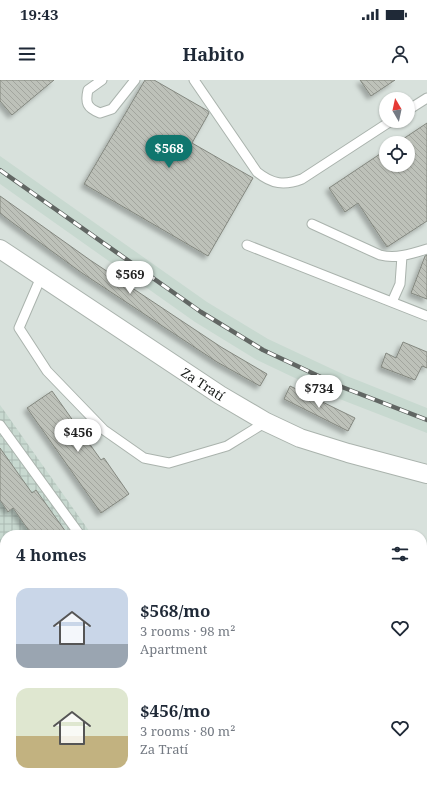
<!DOCTYPE html>
<meta charset="utf-8">
<style>
:root{--surface:#fff;--page:#f6f6f7;--text:#1f2937;--muted:#747a83;--accent:#0f766e}
body{margin:0;font-family:"Noto Serif",serif;background:var(--page);color:var(--text);height:100vh;display:flex;flex-direction:column;font-size:15px;white-space:nowrap}
*{box-sizing:border-box;margin:0}
p{font-size:13px;color:var(--muted)}
.icon{flex:none;width:22px;height:22px;fill:none;stroke:currentColor;stroke-width:2;stroke-linecap:round;stroke-linejoin:round}
.map{position:relative;flex:1;overflow:hidden}
.side{position:absolute;left:0px;top:450px;width:427px;height:256px;display:flex;flex-direction:column;background:var(--surface);border-radius:16px 16px 0 0;box-shadow:0 1px 3px #0004}
.side>*{flex:none}
.needle{width:26px;rotate:351deg}
.fabs{position:absolute;left:379px;top:12px;display:grid;gap:8px}
.fabs a{display:grid;place-items:center;width:36px;height:36px;border-radius:50%;background:var(--surface);box-shadow:0 1px 3px #0004;font-size:20px}
.price{position:absolute;translate:-50% -34px;padding:0 9px;border-radius:14px;background:#fff;color:#222;font-size:13px;line-height:26px;filter:drop-shadow(0 1px 2px #0008)}
.price::after{content:'';position:absolute;left:50%;top:24px;width:12px;height:9px;margin-left:-6px;background:inherit;clip-path:polygon(0 0,100% 0,50% 100%)}
.price.current{background:var(--accent);color:#fff}
ul{padding:0;list-style:none}
li{display:flex;align-items:center;gap:12px;height:100px;padding:0 16px}
li span{display:grid;place-items:center;flex:none;width:112px;height:80px;border-radius:12px;color:#555}
li>.icon{margin-inline-start:auto}
span .icon{width:48px;height:48px;fill:#fffc;stroke-width:1}
li b{font-size:17px}
h2{display:flex;justify-content:space-between;align-items:center;height:48px;padding:0 16px;font-size:17px}
.status{display:flex;justify-content:space-between;align-items:center;height:28px;padding:0 20px;background:var(--surface);direction:ltr}
.status svg{height:11px;fill:currentColor}
header{display:flex;justify-content:space-between;align-items:center;height:52px;padding:0 16px;background:var(--surface);font-size:18px;font-weight:700}
.map>svg:first-child{display:block}
.built{fill:#c8d9d0}
.industrial{fill:url(#industrial-grid)}
.building{fill:url(#building-back-hatch);stroke:#83877f;filter:url(#shadow)}
.lines{fill:none;stroke-linecap:round;stroke-linejoin:round}
.service-casing{stroke:#aab3ad;stroke-width:11}
.minor-casing{stroke:#aab3ad;stroke-width:20}
.service{stroke:#fff;stroke-width:9}
.minor{stroke:#fff;stroke-width:18}
.rail-casing{stroke:#616663;stroke-width:4.5}
.rail{stroke:#fff;stroke-width:3;stroke-dasharray:9;stroke-linecap:butt}
.labels{text-anchor:middle;dominant-baseline:central;stroke-width:4;stroke-linejoin:round;paint-order:stroke}
.street-label{font-size:13px;fill:#191c1a;stroke:#fff}
</style>
<div class="status"><b>19:43</b><svg viewBox="0 0 49 12"><path d="M0 12V9h3v3zM5 12V6h3v6zM10 12V3h3v9zM15 12V0h3v12zM26 1h20v11H26zM47 4h2v5h-2z"/></svg></div>
<header><svg class="icon" aria-label="menu" viewBox="0 0 24 24"><path d="M4 6h16M4 12h16M4 18h16"/></svg>Habito<svg class="icon" aria-label="person" viewBox="0 0 24 24"><circle cx="12" cy="8" r="4"/><path d="M4 21q1-7 8-7t8 7"/></svg></header>
<div class="map">
<svg width="427" height="706" viewBox="0 0 427 706">
<defs>
<pattern id="industrial-grid" width="8" height="8" patternUnits="userSpaceOnUse"><rect width="8" height="8" fill="#c8d9d0"/><path d="M0 4h8M4 0v8" fill="none" stroke="#abbab2"/></pattern>
<pattern id="building-back-hatch" width="6" height="6" patternUnits="userSpaceOnUse"><rect width="6" height="6" fill="#bdc1b9"/><path d="M-1 5l2 2M0 0l6 6M5-1l2 2" fill="none" stroke="#a2a59e"/></pattern>
<filter id="shadow"><feDropShadow dx="-3.5" dy="3.5" stdDeviation="2" flood-color="#0004"/></filter>
</defs>
<rect width="100%" height="100%" fill="#d8e1dc"/>
<path class="built" d="M0 76 207 222 268 259 347 296 427 328V353L337 318 257 280 195 242 0 104Z"/>
<path class="industrial" d="M0 325 92 455H5V545L0 548Z
M427 688V706H401L408 701H422V691Z"/>
<path class="building" d="M0 0H54L12 35 0 21Z
M145 0H154L208 31 209 33 192 63 253 98 208 176 84 104Z
M360 0H395L371 16Z
M427 43V141L387 167 358 123 345 132 329 108 386 70V85H408V63H397Z
M0 116 90 180 221 267 267 294 260 306 217 282 82 193 13 143 0 133Z
M427 175V219L411 213 425 176Z
M403 262 427 272V288L422 286 415 300 381 287 386 273 396 278Z
M290 306 355 338 348 351 284 319Z
M52 311 101 380 104 378 129 414 101 433 27 328Z
M0 368 32 413 36 410 68 455H32L13 428 8 432 0 420Z"/>
<g class="lines">
<defs>
<path id="service" d="M102 0 88 10C85 23 87 28 100 33L112 29 135 0
M194 0 257 92C272 104 284 106 302 99L391 41
M408 30 427 18
M312 144 380 175C396 179 411 174 427 169
M247 165 427 236
M41 197 19 248 47 291 104 350 144 378 169 383 227 366 266 342
M392 222 400 204 402 176
M0 345 80 455
M0 467 5 474
M0 533 5 530"/>
<path id="minor" d="M0 169 220 315 266 342 300 358 348 373 427 394"/>
</defs>
<use href="#service" class="service-casing"/>
<use href="#minor" class="minor-casing"/>
<use href="#service" class="service"/>
<use href="#minor" class="minor"/>
<defs>
<path id="rail" d="M0 90 201 232 263 270 342 307 427 340"/>
</defs>
<use href="#rail" class="rail-casing"/>
<use href="#rail" class="rail"/>
</g>
<g class="labels">
<g class="street-label">
<text transform="translate(203 304) rotate(33)">Za Tratí</text>
</g>
</g>
</svg>
<div class="fabs">
<a><svg class="needle" viewBox="-14 -14 28 28"><path d="M0-13l5 13h-10z" fill="#e53935"/><path d="M0 13l5-13h-10z" fill="#747a83"/></svg></a>
<a><svg class="icon" aria-label="locate" viewBox="0 0 24 24"><circle cx="12" cy="12" r="6"/><path d="M12 2v4M12 18v4M2 12h4M18 12h4"/></svg></a>
</div>
<b class="price current" style="left:169px;top:89px">$568</b>
<b class="price" style="left:130px;top:215px">$569</b>
<b class="price" style="left:319px;top:329px">$734</b>
<b class="price" style="left:78px;top:373px">$456</b>
<section class="side">
<h2>4 homes<svg class="icon" aria-label="filters" viewBox="0 0 24 24"><path d="M4 7h16M4 17h16"/><circle cx="9" cy="7" r="2"/><circle cx="15" cy="17" r="2"/></svg></h2>
<ul>
<li><span style="background:linear-gradient(#c9d6e8 70%,#9aa5b1 0)"><svg class="icon" aria-label="home" viewBox="0 0 24 24"><path d="M3 11l9-7 9 7M6 9v11h12V9"/></svg></span><div><b>$568/mo</b><p>3 rooms · 98 m²</p><p>Apartment</p></div><svg class="icon" aria-label="heart" viewBox="0 0 24 24"><path d="M12 20l-8-8c-3-5 5-10 8-4 3-6 11-1 8 4z"/></svg></li>
<li><span style="background:linear-gradient(#dfe7d0 60%,#c2b280 0)"><svg class="icon" aria-label="home" viewBox="0 0 24 24"><path d="M3 11l9-7 9 7M6 9v11h12V9"/></svg></span><div><b>$456/mo</b><p>3 rooms · 80 m²</p><p>Za Tratí</p></div><svg class="icon" aria-label="heart" viewBox="0 0 24 24"><path d="M12 20l-8-8c-3-5 5-10 8-4 3-6 11-1 8 4z"/></svg></li>
</ul>
</section>
</div>
